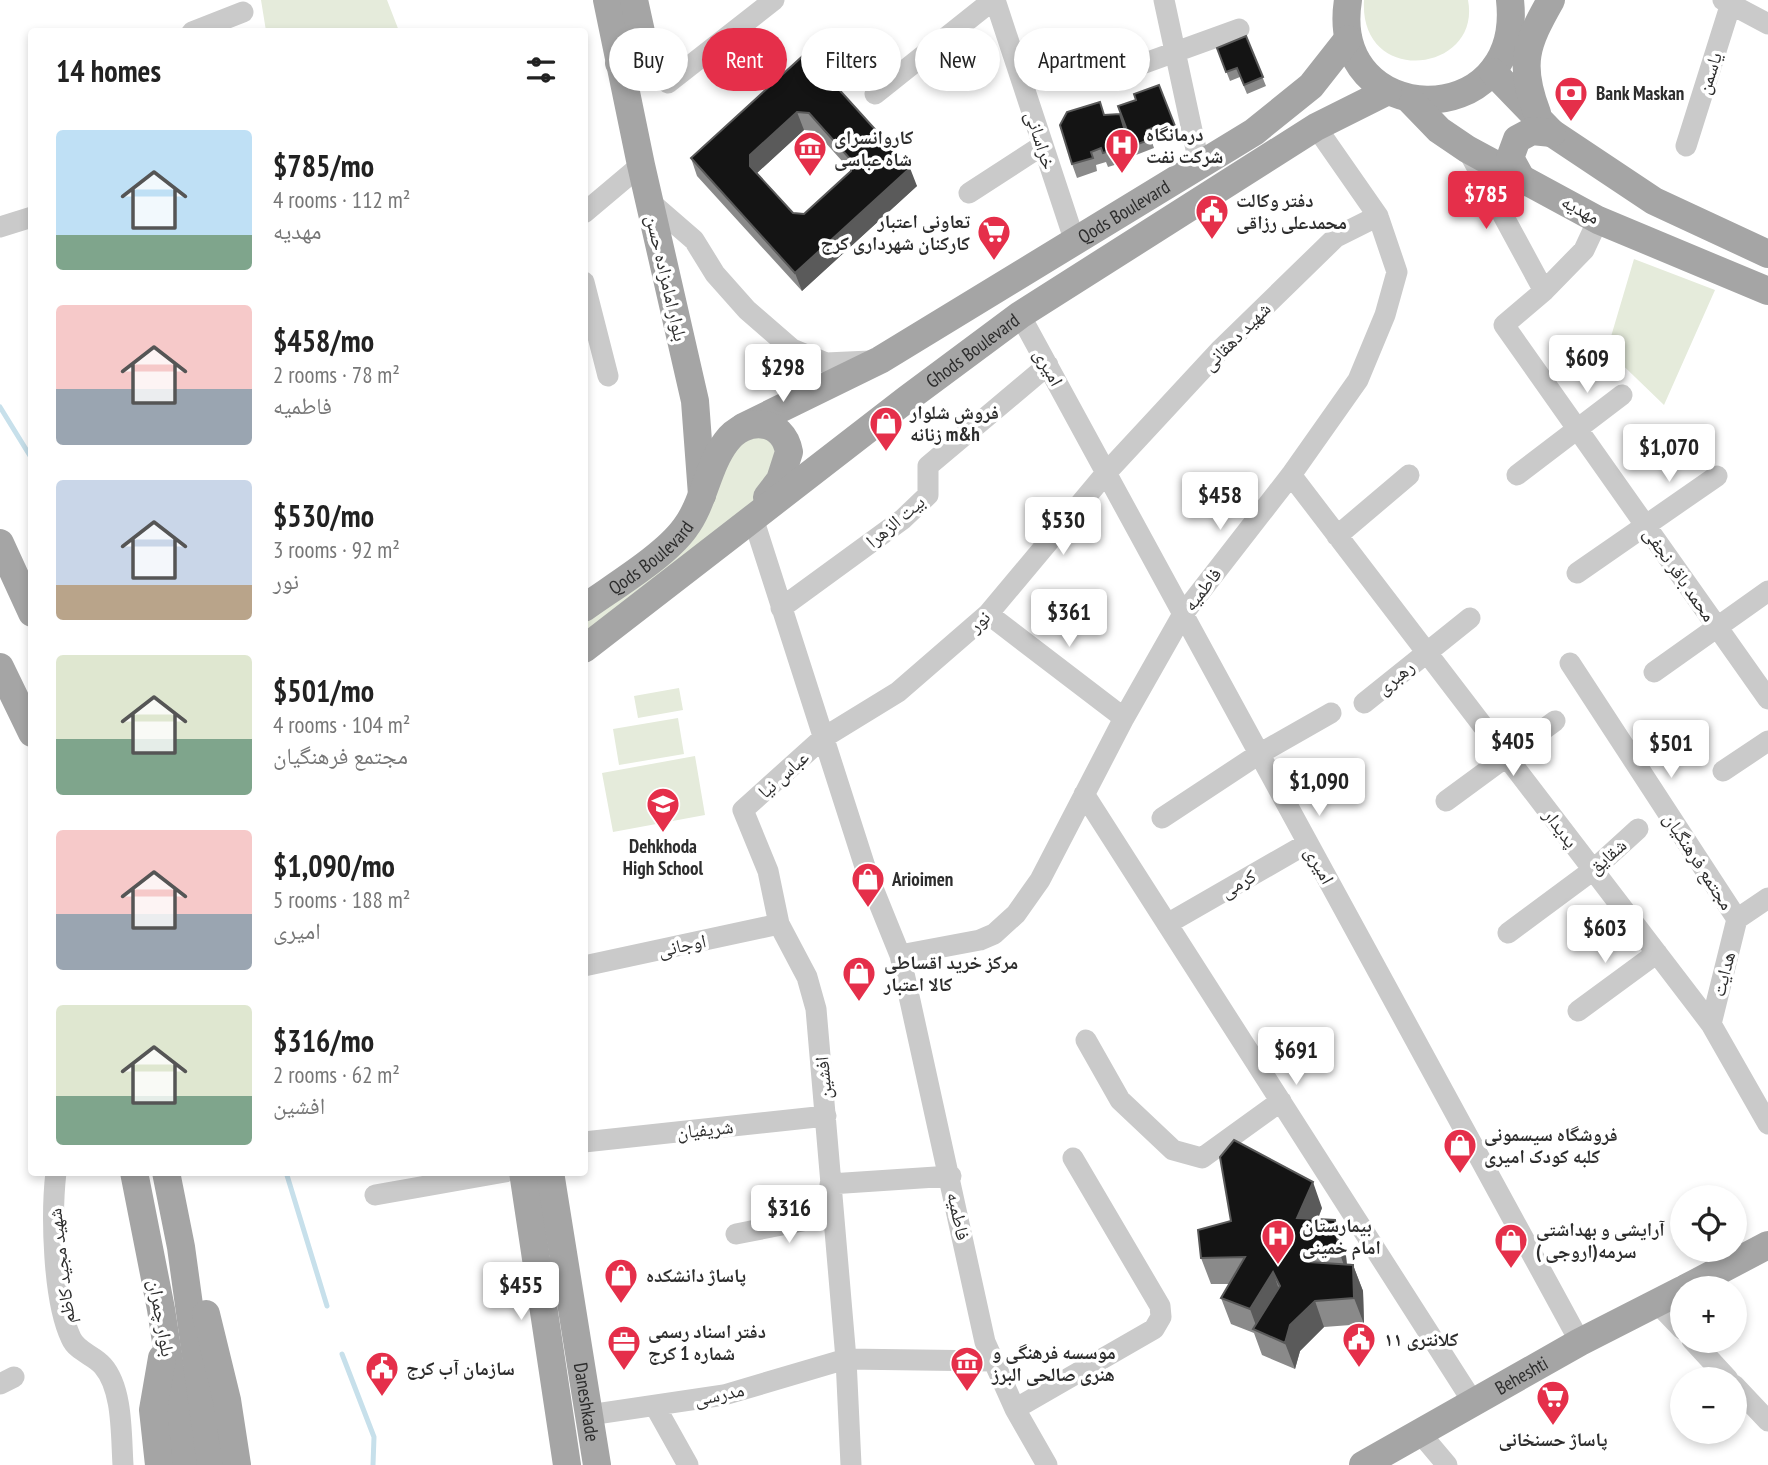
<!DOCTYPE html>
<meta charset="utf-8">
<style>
:root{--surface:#fff;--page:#f6f6f6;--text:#222;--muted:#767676;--accent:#e52f4a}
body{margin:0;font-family:"PT Sans Narrow","Noto Naskh Arabic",sans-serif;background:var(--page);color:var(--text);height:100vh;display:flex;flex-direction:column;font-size:26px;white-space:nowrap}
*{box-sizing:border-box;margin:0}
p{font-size:23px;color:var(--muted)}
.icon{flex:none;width:38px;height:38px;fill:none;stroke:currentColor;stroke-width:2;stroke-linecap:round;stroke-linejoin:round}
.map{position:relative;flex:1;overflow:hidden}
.sheet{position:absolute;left:28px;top:28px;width:560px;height:1148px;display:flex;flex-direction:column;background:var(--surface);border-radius:7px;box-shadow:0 4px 10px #0003}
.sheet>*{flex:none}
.top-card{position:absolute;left:609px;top:28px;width:665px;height:63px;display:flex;gap:14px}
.buttons{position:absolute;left:1670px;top:1185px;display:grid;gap:14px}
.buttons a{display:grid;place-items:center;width:77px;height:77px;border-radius:50%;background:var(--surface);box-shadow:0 4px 10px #0003;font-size:35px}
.price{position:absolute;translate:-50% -60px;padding:0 16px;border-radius:7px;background:#fff;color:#222;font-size:23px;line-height:46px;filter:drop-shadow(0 2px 4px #0008)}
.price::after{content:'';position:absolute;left:50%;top:42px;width:21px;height:16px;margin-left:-10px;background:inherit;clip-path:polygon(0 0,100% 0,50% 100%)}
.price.selected{background:var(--accent);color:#fff}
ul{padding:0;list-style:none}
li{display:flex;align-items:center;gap:21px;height:175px;padding:0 28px}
li span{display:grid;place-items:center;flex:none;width:196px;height:140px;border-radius:7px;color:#555}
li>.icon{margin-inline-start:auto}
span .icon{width:84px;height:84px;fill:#fffc;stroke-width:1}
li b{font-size:30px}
h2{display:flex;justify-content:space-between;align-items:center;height:84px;padding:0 28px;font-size:30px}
.pill{padding:0 24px;border-radius:32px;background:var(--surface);box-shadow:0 4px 10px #0003;font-size:24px;line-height:63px}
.pill.selected{background:var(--accent);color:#fff}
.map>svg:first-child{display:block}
.green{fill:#e5ebdb}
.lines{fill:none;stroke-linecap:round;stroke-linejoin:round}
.stream{stroke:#c7e0eb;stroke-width:5}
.minor{stroke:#cacaca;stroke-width:21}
.major{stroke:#a5a5a5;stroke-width:28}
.wall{fill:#8a8a8a;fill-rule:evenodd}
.shaded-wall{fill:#5a5a5a}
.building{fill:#141414;stroke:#5a5a5a;stroke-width:2;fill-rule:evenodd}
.labels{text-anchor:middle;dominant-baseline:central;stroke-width:7;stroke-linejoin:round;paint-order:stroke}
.street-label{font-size:19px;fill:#2d2d2d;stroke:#fff}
.poi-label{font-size:19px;font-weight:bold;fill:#2d2d2d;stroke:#fff;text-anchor:start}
</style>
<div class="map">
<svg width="1768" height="1465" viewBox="0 0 1768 1465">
<rect width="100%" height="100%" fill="#fff"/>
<path class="green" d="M261 0H387L399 31H266Z
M1364 0H1468C1482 73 1359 88 1364 0Z
M1634 259 1715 290 1664 405 1607 350Z
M749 436 766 437 779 454 755 504 585 640V617L671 550 723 463Z
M679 688 683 710 638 718 634 696Z
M678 718 684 754 619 765 613 729Z
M695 756 705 815 613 832 602 773Z"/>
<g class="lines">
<path class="stream" d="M0 407 32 459
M286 1172 327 1306
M342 1354 374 1437 373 1465"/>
<path class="minor" d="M995 0 1074 239
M1164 0 1199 163
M1723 0 1768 24
M192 32 243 12
M1109 76 1239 29
M668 83 774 0
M875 94 993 0
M1686 146 1732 0
M1467 149 1544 291
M969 193 1043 145
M649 201 694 240 715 274 747 310 792 349 826 363 870 361
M584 213 641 165
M1598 220 1584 250 1544 291 1504 325 1768 699
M0 227 32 217
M584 282 608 376
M1020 315 1580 1342
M1291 475 1711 1024 1768 1124
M1517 475 1622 395
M753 518 868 876 900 955 985 1342 1015 1409 1047 1465
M1337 536 1409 475
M1577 573 1717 476
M781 608 903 519 928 495V466L1048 365
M988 614 1124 718
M1570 663 1737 919
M1654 672 1768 591
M1364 703 1470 618
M1723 771 1768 741
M1084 794 1473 1402
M1446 801 1555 721
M1162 818 1259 754 1331 713
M1167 924 1308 843
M1508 933 1593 870 1638 829
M900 955 980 940 994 934 1016 914 1040 880 1124 718 1183 614 1291 475 1358 380 1385 315 1397 272 1378 216 1316 127
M584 966 779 924
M1578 1011 1657 953
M1711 1024 1737 919 1768 898
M1086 1040 1120 1100 1173 1150 1202 1158 1281 1101
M584 1142 826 1116
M56 1172C51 1215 53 1300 71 1338 77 1352 94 1355 103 1366 123 1389 121 1435 123 1465
M830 1184 951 1176
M375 1195 505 1172
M736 1234 833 1215
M1657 1303 1682 1329
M1692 1340 1728 1379
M0 1384 14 1377
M1734 1385 1768 1421
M655 1406 688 1465
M1015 1409 1154 1329 1161 1317 1160 1306 1073 1158
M589 1415 724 1395 846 1359 816 1009 807 977 779 924 768 871 743 810 823 738 898 692 988 614 1106 473 1221 349 1336 237 1378 216
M1420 1433 1447 1465
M851 1465 846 1359 992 1361"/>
<g class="major">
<path d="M607 0 641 165 695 401 702 495"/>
<path d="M1348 0C1327 130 1525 136 1510 0"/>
<path d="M619 63 641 32 634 0"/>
<path d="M1493 72 1552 133 1654 201 1768 254"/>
<path d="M1410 100 1439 130 1467 149 1598 220 1768 291"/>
<path d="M1537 113C1518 64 1526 44 1551 0"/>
<path d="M1520 176 1510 158 1517 139 1532 131 1552 133"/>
<path id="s1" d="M743 427 880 360 1254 132 1311 86 1348 39"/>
<path d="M0 543 32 613"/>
<path id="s2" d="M584 608C613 587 665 556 685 528 704 503 707 467 726 442 745 416 783 418 789 452L780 480 767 497"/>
<path id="s3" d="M584 649 907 399 1020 315 1316 127 1388 91"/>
<path d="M0 667 32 733"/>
<path d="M134 1172 161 1309 185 1465"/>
<path d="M166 1172 181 1247 211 1465"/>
<path d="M523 1172 567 1465"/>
<path id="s4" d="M550 1172 597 1465"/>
<path d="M1686 1288 1768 1245"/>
<path d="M206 1314 227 1400 237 1465"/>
<path d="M159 1465 153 1410 162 1358"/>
<path id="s5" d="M1363 1465 1580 1342 1682 1290"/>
</g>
</g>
<path class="wall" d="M1246 36 1266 86 1247 94 1240 77 1230 81 1217 48Z
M806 53 917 186 802 291 697 176 691 158ZM804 130 815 131 851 171 804 214 793 213 757 173Z
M1159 85 1178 135 1160 142 1158 136 1151 139 1154 148 1136 155 1118 106 1136 100Z
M1105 115 1125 128 1134 159 1108 167 1106 162 1096 165 1097 171 1077 178 1072 164Z
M1322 1208 1318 1219 1345 1246 1347 1265H1353L1363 1291 1364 1324 1324 1327 1300 1351 1295 1369 1262 1355 1254 1333 1231 1324 1221 1298 1229 1284H1211L1201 1258Z"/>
<path class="shaded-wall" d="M797 112 804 130 757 173V184L750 166V155Z
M910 168 917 186 802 291 795 273Z
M1313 1182 1322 1208 1307 1244 1297 1218Z
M1335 1220 1345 1246 1348 1277 1339 1251Z
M1353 1265 1363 1291 1364 1324 1354 1298Z
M1273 1272 1282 1298 1258 1331 1250 1309Z
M1315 1301 1324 1327 1300 1351 1295 1369 1285 1343 1290 1325Z"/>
<path class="building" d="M1246 36 1263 77 1244 85 1237 68 1226 72 1217 48Z
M806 53 910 168 795 273 691 158ZM797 112 809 113 851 160V171L804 214 793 213 750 166V155Z
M1159 85 1175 126 1157 133 1155 127 1147 130 1151 139 1133 146 1118 106 1136 100 1134 94Z
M1100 102 1104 115 1120 114 1129 145 1103 153 1101 148 1091 152 1093 158 1072 164 1060 125 1067 112Z
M1234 1140 1313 1182 1297 1218 1335 1220 1339 1251 1307 1252 1309 1262 1353 1265 1354 1298 1315 1301 1290 1325 1285 1343 1253 1329 1280 1286 1273 1272 1250 1309 1221 1298 1245 1257 1201 1258 1198 1230 1231 1221 1220 1157Z"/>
<defs>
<symbol id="bank-pin" viewBox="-11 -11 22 30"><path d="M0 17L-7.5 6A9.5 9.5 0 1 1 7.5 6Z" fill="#e52f4a" stroke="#fff"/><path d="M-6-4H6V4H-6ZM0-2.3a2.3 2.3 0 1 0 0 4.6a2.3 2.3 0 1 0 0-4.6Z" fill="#fff"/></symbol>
<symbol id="hospital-pin" viewBox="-11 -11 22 30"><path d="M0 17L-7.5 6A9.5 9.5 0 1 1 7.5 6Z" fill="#e52f4a" stroke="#fff"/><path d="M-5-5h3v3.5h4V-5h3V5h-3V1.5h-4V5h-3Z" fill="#fff"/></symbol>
<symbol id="museum-pin" viewBox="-11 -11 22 30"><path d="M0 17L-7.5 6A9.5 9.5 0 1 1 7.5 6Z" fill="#e52f4a" stroke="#fff"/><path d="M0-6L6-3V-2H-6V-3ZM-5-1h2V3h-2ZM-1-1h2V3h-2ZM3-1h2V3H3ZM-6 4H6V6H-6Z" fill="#fff"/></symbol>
<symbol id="civic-pin" viewBox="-11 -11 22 30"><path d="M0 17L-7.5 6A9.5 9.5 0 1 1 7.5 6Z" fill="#e52f4a" stroke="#fff"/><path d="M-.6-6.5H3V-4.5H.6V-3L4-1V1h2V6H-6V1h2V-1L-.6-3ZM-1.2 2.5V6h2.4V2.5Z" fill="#fff"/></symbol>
<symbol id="supermarket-pin" viewBox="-11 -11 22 30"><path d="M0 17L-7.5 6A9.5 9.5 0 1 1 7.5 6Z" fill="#e52f4a" stroke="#fff"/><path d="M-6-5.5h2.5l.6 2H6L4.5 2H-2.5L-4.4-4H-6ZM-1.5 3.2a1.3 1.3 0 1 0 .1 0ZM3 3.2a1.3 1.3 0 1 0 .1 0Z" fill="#fff"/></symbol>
<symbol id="shop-pin" viewBox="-11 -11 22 30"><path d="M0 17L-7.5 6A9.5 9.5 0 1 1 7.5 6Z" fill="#e52f4a" stroke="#fff"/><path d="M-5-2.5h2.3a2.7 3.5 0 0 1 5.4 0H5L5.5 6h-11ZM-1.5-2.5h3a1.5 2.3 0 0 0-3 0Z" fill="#fff"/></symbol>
<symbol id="school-pin" viewBox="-11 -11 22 30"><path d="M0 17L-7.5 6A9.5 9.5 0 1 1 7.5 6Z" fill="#e52f4a" stroke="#fff"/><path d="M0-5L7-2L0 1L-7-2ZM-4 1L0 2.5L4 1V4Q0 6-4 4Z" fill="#fff"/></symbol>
<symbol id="office-pin" viewBox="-11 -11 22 30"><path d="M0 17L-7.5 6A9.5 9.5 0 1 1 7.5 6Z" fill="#e52f4a" stroke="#fff"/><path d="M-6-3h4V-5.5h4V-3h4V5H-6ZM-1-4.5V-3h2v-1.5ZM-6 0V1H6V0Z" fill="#fff"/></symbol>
</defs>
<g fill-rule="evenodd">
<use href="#bank-pin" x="1552" y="74" width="38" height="52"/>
<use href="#hospital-pin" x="1103" y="126" width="38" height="52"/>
<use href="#museum-pin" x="791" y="129" width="38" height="52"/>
<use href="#civic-pin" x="1193" y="192" width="38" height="52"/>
<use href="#supermarket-pin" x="975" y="213" width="38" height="52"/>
<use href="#shop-pin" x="867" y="404" width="38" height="52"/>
<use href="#school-pin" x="644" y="785" width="38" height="52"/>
<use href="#shop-pin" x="849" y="860" width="38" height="52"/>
<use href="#shop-pin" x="840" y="954" width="38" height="52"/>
<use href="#shop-pin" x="1441" y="1126" width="38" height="52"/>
<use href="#hospital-pin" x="1259" y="1217" width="38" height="52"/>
<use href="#shop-pin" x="1492" y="1221" width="38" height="52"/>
<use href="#shop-pin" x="602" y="1256" width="38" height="52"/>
<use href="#civic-pin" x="1340" y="1320" width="38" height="52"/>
<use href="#office-pin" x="605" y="1323" width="38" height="52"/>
<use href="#museum-pin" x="948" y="1344" width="38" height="52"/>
<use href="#civic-pin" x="363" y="1349" width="38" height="52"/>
<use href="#supermarket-pin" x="1534" y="1378" width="38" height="52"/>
</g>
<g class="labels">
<g class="street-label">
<text transform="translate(1709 73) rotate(-72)">یاسمن</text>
<text transform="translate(1041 140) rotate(72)">خراسانی</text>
<text transform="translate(1581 209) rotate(29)">مهدیه</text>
<text stroke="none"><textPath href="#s1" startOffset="438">Qods Boulevard</textPath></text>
<text transform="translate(667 278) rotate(77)">بلوار امامزاده حسن</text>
<text transform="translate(1236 336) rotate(-45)">شهید دهقانی</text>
<text stroke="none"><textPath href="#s3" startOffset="490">Ghods Boulevard</textPath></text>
<text transform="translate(1049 367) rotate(61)">امیری</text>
<text transform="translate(895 521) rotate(-40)">بیت الزهرا</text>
<text stroke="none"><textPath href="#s2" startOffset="84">Qods Boulevard</textPath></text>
<text transform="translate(1680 574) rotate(55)">محمد باقر نجفی</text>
<text transform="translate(1202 589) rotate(-52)">فاطمیه</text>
<text transform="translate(979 621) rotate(-43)">نور</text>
<text transform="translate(1395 677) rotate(-39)">رهبری</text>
<text transform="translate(783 774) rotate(-42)">عباس نیا</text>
<text transform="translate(1561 828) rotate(53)">پدیدار</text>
<text transform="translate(1607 856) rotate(-41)">شقایق</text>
<text transform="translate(1699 861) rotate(57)">مجتمع فرهنگیان</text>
<text transform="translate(1320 865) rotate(61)">امیری</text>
<text transform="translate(1238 883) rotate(-30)">کرمی</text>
<text transform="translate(682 945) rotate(-12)">اوجانی</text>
<text transform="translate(1723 974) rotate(-76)">هدایت</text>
<text transform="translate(823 1078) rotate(-95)">افشین</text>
<text transform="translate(705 1129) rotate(-6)">شریفیان</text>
<text transform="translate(959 1216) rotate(78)">فاطمیه</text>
<text transform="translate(61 1266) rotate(-97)">شهید مجید کاظم</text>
<text transform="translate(162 1318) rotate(80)">بلوار چمران</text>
<text stroke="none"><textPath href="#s5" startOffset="182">Beheshti</textPath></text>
<text transform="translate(719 1394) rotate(-12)">مدرسی</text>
<text stroke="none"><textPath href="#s4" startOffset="233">Daneshkade</textPath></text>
</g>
<g class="poi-label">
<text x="1596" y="93">Bank Maskan</text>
<text x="1146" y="134">درمانگاه<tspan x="1146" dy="22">شرکت نفت</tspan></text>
<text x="834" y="137">کاروانسرای<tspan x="834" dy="22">شاه عباسی</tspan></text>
<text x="1236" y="200">دفتر وکالت<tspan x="1236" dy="22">محمدعلی رزاقی</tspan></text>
<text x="970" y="221" text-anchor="end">تعاونی اعتبار<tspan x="970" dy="22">کارکنان شهرداری کرج</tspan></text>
<text x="910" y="412">فروش شلوار<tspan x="910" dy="22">زنانه m&amp;h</tspan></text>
<text x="663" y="846" text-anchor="middle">Dehkhoda<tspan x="663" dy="22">High School</tspan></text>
<text x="892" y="879">Arioimen</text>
<text x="884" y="962">مرکز خرید اقساطی<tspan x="884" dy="22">کالا اعتبار</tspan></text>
<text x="1484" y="1134">فروشگاه سیسمونی<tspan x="1484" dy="22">کلبه کودک امیری</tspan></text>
<text x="1302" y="1225">بیمارستان<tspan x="1302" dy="22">امام خمینی</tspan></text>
<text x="1536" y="1229">آرایشی و بهداشتی<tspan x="1536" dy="22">سرمه(اروجی )</tspan></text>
<text x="646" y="1275">پاساژ دانشکده</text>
<text x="648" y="1331">دفتر اسناد رسمی<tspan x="648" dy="22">شماره 1 کرج</tspan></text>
<text x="1384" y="1339">کلانتری ۱۱</text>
<text x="992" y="1352">موسسه فرهنگی و<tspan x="992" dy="22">هنری صالحی البرز</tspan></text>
<text x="406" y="1368">سازمان آب کرج</text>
<text x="1553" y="1439" text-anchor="middle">پاساژ حسنخانی</text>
</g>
</g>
</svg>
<div class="buttons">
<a><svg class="icon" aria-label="locate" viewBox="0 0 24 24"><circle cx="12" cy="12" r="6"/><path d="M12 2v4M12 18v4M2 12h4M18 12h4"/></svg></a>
<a>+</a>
<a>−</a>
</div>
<b class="price selected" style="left:1486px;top:231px">$785</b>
<b class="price" style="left:1587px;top:395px">$609</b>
<b class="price" style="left:783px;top:404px">$298</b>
<b class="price" style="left:1669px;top:484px">$1,070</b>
<b class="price" style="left:1220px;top:532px">$458</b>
<b class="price" style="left:1063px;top:557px">$530</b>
<b class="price" style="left:1069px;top:649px">$361</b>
<b class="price" style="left:1513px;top:778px">$405</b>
<b class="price" style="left:1671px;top:780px">$501</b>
<b class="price" style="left:1319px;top:818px">$1,090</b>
<b class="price" style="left:1605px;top:965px">$603</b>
<b class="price" style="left:1296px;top:1087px">$691</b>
<b class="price" style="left:789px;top:1245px">$316</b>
<b class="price" style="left:521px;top:1322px">$455</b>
<div class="top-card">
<a class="pill">Buy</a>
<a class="pill selected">Rent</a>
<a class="pill">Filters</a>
<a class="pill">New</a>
<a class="pill">Apartment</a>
</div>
<section class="sheet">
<h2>14 homes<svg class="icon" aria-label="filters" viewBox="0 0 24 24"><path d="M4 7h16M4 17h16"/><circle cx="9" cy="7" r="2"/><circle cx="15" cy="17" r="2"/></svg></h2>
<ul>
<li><span style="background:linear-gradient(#bfe0f5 75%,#7fa58c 0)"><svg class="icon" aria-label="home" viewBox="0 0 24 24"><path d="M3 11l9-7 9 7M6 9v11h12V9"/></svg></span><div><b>$785/mo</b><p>4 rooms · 112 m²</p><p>مهدیه</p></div></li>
<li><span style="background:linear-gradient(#f6c9c9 60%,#9aa5b1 0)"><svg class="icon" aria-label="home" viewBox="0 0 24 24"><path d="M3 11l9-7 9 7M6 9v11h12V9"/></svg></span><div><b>$458/mo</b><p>2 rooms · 78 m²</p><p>فاطمیه</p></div></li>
<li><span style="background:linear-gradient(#c9d6e8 75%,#b9a48a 0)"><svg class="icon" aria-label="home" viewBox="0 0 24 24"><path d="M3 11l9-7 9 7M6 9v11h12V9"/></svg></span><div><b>$530/mo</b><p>3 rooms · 92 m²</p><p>نور</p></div></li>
<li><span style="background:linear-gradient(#dfe7d0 60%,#7fa58c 0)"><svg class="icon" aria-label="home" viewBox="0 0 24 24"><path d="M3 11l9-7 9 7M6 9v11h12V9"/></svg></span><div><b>$501/mo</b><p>4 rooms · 104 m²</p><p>مجتمع فرهنگیان</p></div></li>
<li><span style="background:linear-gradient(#f6c9c9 60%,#9aa5b1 0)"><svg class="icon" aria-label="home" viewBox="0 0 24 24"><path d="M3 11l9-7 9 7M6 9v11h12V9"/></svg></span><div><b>$1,090/mo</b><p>5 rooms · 188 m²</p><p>امیری</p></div></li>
<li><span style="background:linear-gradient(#dfe7d0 65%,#7fa58c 0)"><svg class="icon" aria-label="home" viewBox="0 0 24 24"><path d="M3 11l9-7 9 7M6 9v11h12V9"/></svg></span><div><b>$316/mo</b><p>2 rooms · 62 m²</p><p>افشین</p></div></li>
</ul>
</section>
</div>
